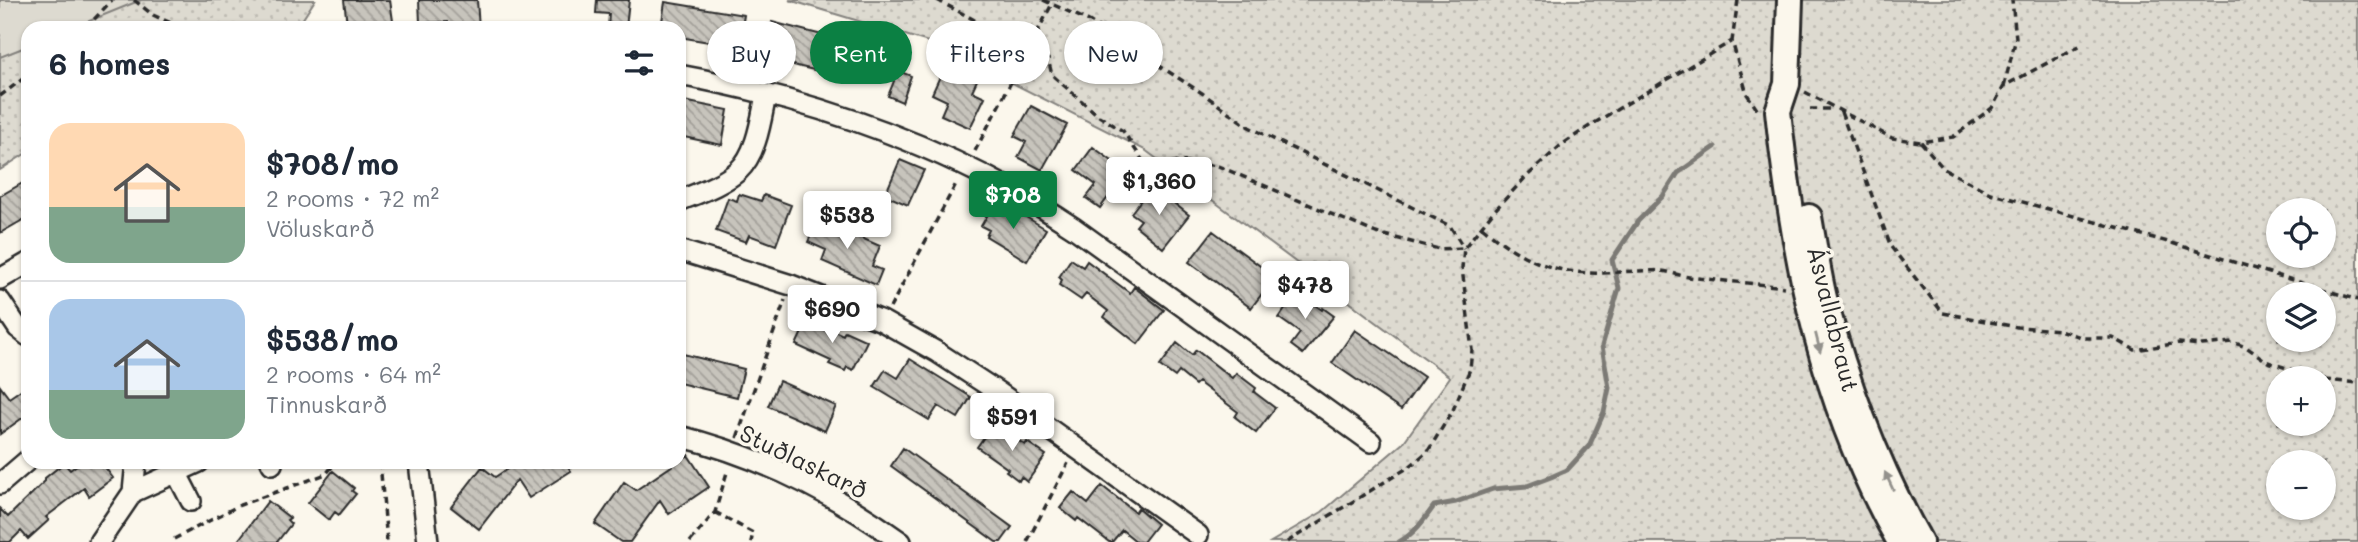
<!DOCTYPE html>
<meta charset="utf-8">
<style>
:root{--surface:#fff;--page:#f6f6f7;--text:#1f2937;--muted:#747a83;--line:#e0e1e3;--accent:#0b8043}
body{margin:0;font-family:Mali,sans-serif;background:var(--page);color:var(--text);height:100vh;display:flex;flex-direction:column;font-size:26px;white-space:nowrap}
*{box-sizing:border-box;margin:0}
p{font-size:23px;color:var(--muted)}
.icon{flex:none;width:38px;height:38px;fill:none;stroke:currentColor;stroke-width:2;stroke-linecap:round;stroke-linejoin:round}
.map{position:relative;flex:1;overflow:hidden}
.panel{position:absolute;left:21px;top:21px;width:665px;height:448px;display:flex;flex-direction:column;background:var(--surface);border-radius:21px;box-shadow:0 2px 5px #0004}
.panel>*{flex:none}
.banner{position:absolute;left:707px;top:21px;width:665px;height:63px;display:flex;gap:14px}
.fabs{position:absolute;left:2266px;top:198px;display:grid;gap:14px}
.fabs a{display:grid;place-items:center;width:70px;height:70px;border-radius:50%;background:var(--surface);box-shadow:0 2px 5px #0004;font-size:35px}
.price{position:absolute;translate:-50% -60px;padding:0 16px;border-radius:7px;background:#fff;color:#222;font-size:23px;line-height:46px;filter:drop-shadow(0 2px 4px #0008)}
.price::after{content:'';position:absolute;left:50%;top:42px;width:21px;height:16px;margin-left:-10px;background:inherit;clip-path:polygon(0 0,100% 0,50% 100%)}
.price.selected{background:var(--accent);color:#fff}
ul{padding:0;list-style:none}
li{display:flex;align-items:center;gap:21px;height:175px;padding:0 28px}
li+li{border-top:2px solid var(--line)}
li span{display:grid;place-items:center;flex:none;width:196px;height:140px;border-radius:21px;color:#555}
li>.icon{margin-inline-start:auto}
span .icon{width:84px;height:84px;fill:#fffc;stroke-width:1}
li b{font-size:30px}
h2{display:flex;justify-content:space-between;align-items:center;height:84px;padding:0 28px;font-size:30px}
.chip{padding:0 24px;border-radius:32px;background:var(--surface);box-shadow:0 2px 5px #0004;font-size:24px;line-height:63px}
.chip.selected{background:var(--accent);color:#fff}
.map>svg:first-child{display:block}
.grass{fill:url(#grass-dots);stroke:#84827e;stroke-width:2;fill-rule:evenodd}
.park{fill:#dddad0;stroke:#84827e;stroke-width:2}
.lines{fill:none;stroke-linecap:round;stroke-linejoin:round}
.stream{stroke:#7b7a75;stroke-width:5}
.building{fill:url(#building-back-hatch);stroke:#2b2b2b;stroke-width:2}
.minor-casing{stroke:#2b2b2b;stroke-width:24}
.major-casing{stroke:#2b2b2b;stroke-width:30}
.path{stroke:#2b2b2b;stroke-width:3.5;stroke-dasharray:7 5;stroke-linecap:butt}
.minor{stroke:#fbf7ec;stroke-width:19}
.major{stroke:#fbf7ec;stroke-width:24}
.oneway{fill:#93918c}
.labels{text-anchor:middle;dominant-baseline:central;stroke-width:7;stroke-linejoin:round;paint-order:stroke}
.street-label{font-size:24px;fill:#2b2b2b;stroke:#fbf7ec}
</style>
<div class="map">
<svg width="2358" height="542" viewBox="0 0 2358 542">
<defs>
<pattern id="grass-dots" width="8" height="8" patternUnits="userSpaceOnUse" patternTransform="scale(1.75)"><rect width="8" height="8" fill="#dddad0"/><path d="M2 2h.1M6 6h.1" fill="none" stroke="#bebbb3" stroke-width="1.8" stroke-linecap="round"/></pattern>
<pattern id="building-back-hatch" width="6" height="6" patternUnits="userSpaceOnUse" patternTransform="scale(1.75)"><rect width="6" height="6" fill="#c7c4bc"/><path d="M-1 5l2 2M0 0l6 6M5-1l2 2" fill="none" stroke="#a29f99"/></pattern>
</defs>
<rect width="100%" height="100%" fill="#fbf7ec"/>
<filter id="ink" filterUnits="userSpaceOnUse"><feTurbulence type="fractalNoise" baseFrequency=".0143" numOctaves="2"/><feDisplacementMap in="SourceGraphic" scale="14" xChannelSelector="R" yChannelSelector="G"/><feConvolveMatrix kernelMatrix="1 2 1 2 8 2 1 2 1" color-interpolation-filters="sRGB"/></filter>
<g filter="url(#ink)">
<path class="grass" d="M0 0H315L297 28H28V152L0 170Z
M789 0H2358V542H1271L1322 512 1403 443 1450 377 1145 150 935 44ZM2278 210H2324V256H2278ZM2278 294H2324V340H2278ZM2278 378H2324V424H2278ZM2278 462H2324V508H2278Z"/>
<path class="park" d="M0 0H141L72 28H28V46L0 57Z"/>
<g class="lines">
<path class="stream" d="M1399 542C1414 534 1424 520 1434 506L1456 502 1493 489 1527 486 1551 477 1567 470 1589 446 1604 412 1609 388 1602 346 1619 288 1612 260 1638 221 1663 196 1678 173 1715 147"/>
</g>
<path class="building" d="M344 0H390L394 28H367V21L347 24Z
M419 0H477L479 28H448V22L420 23Z
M597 0H629L626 28 608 27 609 14 596 13Z
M665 2 744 15 739 47 679 37V28H661Z
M772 22 849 42 840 75 815 68 814 70 801 67 786 63 787 60 764 54Z
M878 43 908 54 901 72 911 76 902 102 888 96 894 81 868 71Z
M946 63 978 78 972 91 985 97 970 128 941 115 947 101 932 94Z
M679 100 728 110 722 145 679 136Z
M1031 106 1067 125 1042 170 1018 157 1026 142 1014 136Z
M1093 147 1127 172 1100 208 1086 198 1096 185 1076 170Z
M900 160 924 170 908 205 885 195Z
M28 180V217L0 233V196Z
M1152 186 1189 215 1163 248 1136 226 1141 220 1131 213Z
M739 194 761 201 764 195 791 205 776 245 749 235 746 242 716 231 728 198 737 201Z
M994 204 1008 213 1011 208 1046 229 1027 261 986 236 989 230 981 226Z
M818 219 880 246 872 266 882 270 876 285 822 261 826 250 808 242Z
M1213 231 1275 277 1251 308 1189 262Z
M1071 259 1083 267 1087 261 1130 293 1134 287 1164 310 1138 344 1104 317 1108 311 1086 294 1081 300 1059 285 1062 280 1059 277Z
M1297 292 1322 310 1323 308 1334 316 1303 354 1291 345 1300 333 1279 318Z
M808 319 843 335 845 331 867 341 853 370 847 367 845 371 829 364 831 361 796 345Z
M1355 330 1424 377 1401 410 1332 363Z
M1177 343 1192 355 1196 350 1232 378 1236 373 1256 388 1254 392 1275 408 1256 433 1235 417 1238 412 1198 382 1195 385 1179 372 1175 377 1160 366Z
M679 353 744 369 737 397 679 383Z
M910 359 971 397 958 418 938 406 929 420 874 387 885 370 898 378Z
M779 381 836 406 825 431 768 406Z
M28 385V414L0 434V386L9 398Z
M994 423 1025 445 1027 442 1046 455 1027 482 1021 477 1019 481 1006 471 1008 469 977 447Z
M903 448 1012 527 1001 542H996L891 466Z
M688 455 709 487 669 514 660 500 630 542H621L595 524 624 482 636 490Z
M81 462H101L113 478 89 496 84 488 46 517 49 520 28 539 21 531 10 542H0V509L8 517 45 481V478L64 463 70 470Z
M518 462H565L571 471 529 498 517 480 479 529 451 507 482 467 495 477Z
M333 471 354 488 352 491 356 494 339 515 335 512 329 520 308 503Z
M1102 486 1135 512 1138 508 1157 524 1143 542H1137L1122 530 1112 542H1109L1078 518 1076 521 1060 508 1073 492 1088 504Z
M268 501 290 518 287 520 291 524 277 542H237Z"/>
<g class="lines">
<defs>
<path id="minor" d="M679 75C817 100 958 150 1074 228L1371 442
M679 201C698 193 722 185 738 171 757 154 761 119 766 95
M679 250 791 285 882 321 937 352 998 392 1198 535
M0 279 28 263
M0 301 18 328 28 336
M679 436C759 456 835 494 901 542
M271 462 272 464
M419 462 428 542
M176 472 191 501
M0 484 28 460
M133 492 199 462
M99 542 133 492 136 462"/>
<path id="major" d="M1790 0 1787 84 1778 111C1794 263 1823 407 1900 542
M1809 217C1814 245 1818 274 1825 302 1847 386 1877 466 1920 542"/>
</defs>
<use href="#minor" class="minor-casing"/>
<use href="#major" class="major-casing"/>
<path class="path" d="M134 0 153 15 182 28
M937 0 1048 59 1052 75 1099 116 1123 131 1147 167 1179 161 1218 166 1376 233 1439 249 1464 248
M1043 0 1089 21 1202 93 1249 127 1450 226 1464 248
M1738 0 1732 41 1747 94 1758 111
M86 28 112 0
M2004 86 2016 38 2012 0
M1805 92 1892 138 1921 142 1953 137 1992 108 2004 86 2083 44
M0 96 28 75
M1810 109H1833
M1841 112 1891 247 1943 313 2017 327 2059 330 2084 338H2113L2135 350 2179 343 2202 345 2232 342 2246 347 2268 362 2318 378
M1921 142 1944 169 1990 193 2168 242 2358 300
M975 151 1052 4
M1482 227C1519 258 1554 275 1603 273 1623 272 1642 270 1662 271 1671 272 1680 276 1689 277 1720 281 1752 283 1784 287
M890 308 957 182
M2324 380 2358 383
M737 438 785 300
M380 462 387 542
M715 512 753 533 751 542
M174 539 240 505 326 474 336 462
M690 542 715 512 728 469
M1027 542 1068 463
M1287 542 1409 467 1428 451 1453 410 1470 369 1472 350 1462 268 1464 248 1493 212 1524 179 1560 146 1591 125 1732 41"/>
<use href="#minor" class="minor"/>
<use href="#major" class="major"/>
</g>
<defs><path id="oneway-solid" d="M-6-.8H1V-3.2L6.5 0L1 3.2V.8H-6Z" transform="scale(1.75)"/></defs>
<g class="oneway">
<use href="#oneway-solid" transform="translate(1818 343) rotate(76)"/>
<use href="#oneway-solid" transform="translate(1889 481) rotate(-115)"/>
</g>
</g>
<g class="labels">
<g class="street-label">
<text transform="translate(1834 319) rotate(76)">Ásvallabraut</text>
<text transform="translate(804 461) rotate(26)">Stuðlaskarð</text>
</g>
</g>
</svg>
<div class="fabs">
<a><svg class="icon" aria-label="locate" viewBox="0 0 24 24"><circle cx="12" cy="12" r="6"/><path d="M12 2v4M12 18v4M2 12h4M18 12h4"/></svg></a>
<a><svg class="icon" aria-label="layers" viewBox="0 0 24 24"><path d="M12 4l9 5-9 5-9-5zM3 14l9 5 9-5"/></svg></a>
<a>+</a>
<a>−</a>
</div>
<b class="price" style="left:1159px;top:217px">$1,360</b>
<b class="price selected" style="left:1013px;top:231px">$708</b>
<b class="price" style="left:847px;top:251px">$538</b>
<b class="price" style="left:1305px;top:321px">$478</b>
<b class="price" style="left:832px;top:345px">$690</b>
<b class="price" style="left:1012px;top:453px">$591</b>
<div class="banner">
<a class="chip">Buy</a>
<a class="chip selected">Rent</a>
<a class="chip">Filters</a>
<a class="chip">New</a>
</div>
<section class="panel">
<h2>6 homes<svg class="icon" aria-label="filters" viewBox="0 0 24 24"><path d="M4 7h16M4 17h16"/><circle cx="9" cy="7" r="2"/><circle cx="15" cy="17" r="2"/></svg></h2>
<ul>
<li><span style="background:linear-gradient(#ffd9b3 60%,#7fa58c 0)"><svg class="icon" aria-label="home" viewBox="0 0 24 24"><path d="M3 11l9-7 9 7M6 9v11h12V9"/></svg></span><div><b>$708/mo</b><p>2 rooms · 72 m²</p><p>Völuskarð</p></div></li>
<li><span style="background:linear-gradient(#a9c7e8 65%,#7fa58c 0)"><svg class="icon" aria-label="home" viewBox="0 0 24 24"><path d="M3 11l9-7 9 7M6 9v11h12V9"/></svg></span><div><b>$538/mo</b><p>2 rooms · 64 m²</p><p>Tinnuskarð</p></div></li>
</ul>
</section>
</div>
